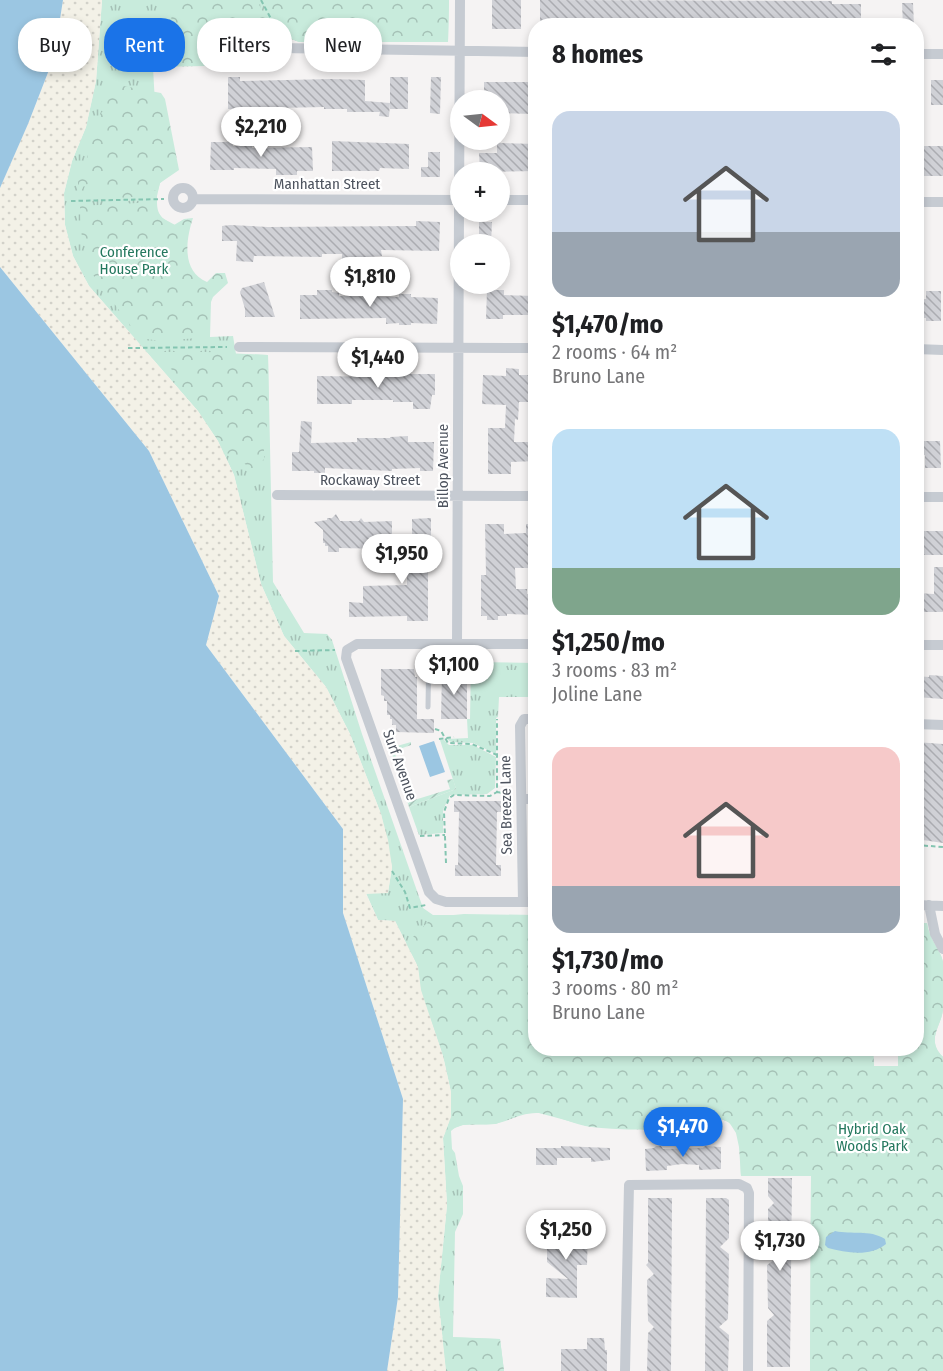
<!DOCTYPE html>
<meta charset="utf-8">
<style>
:root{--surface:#fff;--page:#f2f2f2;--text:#202124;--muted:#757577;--accent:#1a73e8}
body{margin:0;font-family:"Fira Sans Condensed",sans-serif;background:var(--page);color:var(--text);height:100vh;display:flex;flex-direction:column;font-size:22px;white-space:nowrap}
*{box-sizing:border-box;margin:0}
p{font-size:20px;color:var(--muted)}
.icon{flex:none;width:33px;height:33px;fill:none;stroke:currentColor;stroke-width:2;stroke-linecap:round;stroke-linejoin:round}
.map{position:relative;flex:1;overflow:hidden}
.panel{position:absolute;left:528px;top:18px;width:396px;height:1038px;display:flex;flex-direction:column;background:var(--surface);border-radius:24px;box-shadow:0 3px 9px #0003}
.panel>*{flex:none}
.top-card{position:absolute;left:18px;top:18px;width:420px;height:54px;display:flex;gap:12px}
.needle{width:39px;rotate:105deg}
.fabs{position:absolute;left:450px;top:90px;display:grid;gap:12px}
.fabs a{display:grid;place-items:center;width:60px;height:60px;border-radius:50%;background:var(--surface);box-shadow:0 3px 9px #0003;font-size:30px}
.price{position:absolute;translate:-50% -51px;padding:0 14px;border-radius:21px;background:#fff;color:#222;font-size:20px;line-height:39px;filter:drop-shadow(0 2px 3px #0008)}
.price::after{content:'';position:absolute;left:50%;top:36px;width:18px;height:14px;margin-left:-9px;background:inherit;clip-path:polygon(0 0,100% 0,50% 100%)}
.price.active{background:var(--accent);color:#fff}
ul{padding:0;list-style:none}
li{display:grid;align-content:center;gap:12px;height:318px;padding:0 24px}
li span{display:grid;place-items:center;height:186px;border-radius:18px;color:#555}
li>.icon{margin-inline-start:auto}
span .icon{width:108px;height:108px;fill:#fffc;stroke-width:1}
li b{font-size:26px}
h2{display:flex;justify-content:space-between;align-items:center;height:72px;padding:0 24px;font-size:26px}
.tag{padding:0 21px;border-radius:24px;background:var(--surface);box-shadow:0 3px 9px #0003;font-size:21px;line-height:54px}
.tag.active{background:var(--accent);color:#fff}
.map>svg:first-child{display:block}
.grass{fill:url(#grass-tufts)}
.forest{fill:url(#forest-crowns);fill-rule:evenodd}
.sand{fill:url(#sand-dots)}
.garden{fill:url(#garden-furrows)}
.pitch{fill:#c8ebdc}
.water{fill:#9bc6e2}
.building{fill:url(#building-back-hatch)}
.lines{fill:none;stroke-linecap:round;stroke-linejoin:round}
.path{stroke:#84c5b1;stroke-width:2;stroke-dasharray:4.5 3;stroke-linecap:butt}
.lane{stroke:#c6cbd2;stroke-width:5}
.street{stroke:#c6cbd2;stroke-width:10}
.labels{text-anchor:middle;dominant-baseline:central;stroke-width:4.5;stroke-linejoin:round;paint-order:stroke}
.street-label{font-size:15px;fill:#4d535e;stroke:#fff}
.park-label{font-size:15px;fill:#24785e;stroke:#fff}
</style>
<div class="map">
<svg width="943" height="1371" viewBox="0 0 943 1371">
<defs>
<pattern id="grass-tufts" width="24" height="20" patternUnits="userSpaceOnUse" patternTransform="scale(1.5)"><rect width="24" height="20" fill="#c8ebdc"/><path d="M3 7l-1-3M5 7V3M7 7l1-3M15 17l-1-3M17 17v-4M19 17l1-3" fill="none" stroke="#a5c1b6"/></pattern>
<pattern id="forest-crowns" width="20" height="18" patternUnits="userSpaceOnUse" patternTransform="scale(1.5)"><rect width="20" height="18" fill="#c8ebdc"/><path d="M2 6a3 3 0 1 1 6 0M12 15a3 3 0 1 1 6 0" fill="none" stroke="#a5c1b6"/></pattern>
<pattern id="sand-dots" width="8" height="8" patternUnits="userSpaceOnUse" patternTransform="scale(1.5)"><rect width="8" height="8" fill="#f3f1e7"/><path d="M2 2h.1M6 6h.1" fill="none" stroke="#d2d1c9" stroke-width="1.8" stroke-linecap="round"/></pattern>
<pattern id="garden-furrows" width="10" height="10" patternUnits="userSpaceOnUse" patternTransform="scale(1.5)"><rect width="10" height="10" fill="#c8ebdc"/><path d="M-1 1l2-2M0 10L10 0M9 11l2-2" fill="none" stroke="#a5c1b6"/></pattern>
<pattern id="building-back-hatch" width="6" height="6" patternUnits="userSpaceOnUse" patternTransform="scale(1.5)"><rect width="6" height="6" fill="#d0d1d6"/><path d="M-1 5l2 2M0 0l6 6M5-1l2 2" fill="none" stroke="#abacb1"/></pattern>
</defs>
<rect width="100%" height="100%" fill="#f5f3f3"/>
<path class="grass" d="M102 0H449L448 42H299C271 30 243 27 212 26V61L206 66 153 67 155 104 171 174 160 183 157 196V211L162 218 177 226 210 337 233 336 236 354 268 355 273 582 304 633 327 634 332 640 362 734 423 908 433 915H535L536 1048H873L874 1066H898V1049L916 1048 917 923H927C929 940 941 950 943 962 943 976 943 994 943 1009 942 1026 925 1039 943 1057V1371H810L811 1176H741C740 1160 743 1129 726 1121 696 1107 693 1129 675 1130 650 1130 616 1130 592 1127 574 1125 557 1115 539 1113 522 1112 510 1121 494 1124 479 1126 463 1120 451 1131L452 1149 455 1153 459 1176 463 1186V1214L455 1232 453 1337 500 1339 504 1371H446L438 1296 447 1205 443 1138 451 1117V1092L443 1056 421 990 418 967 395 921 378 920 366 893 388 892 392 867 381 814 350 734 326 687 284 636 261 584 234 475 218 441 198 411 89 286 73 256 65 225 64 193 72 161 86 127 96 81Z
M471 662 535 663V697H499L498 717 496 718V754L473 743 451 742 447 739 468 738 467 719H470Z
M440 740H444L449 745H473L496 757 495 788 487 794 450 795 443 810V833L419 835 409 807 456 789Z"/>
<path class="forest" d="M168 0H257L272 33 248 27 212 26V61L206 66H180Z
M264 0H449L448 42H299L280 34Z
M107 83 161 93 165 99 179 170 160 183 158 190C148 191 143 193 135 196 119 202 101 190 87 184L83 187 78 200V181L85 167 89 148 97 129 99 115 105 109 109 94Z
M157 202C157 216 163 219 174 225L184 219 193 218C186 239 181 271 207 282L216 273H225L228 283 213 297 211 302 210 337 160 341 147 339 133 329 93 275 81 232 80 206Z
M161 352H207L268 355 269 419 264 434V459L255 470H252L232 453 224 454 218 441 198 411 180 390 178 380Z
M464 914 535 915 536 1048H873L874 1066H898V1049L916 1048 917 923H927C929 940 941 950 943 962 943 976 943 994 943 1009 942 1026 925 1039 943 1057V1371H810L811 1176H741L739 1147 736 1133 729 1122 715 1117H697L678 1130 591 1127 539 1113H523L496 1124 463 1125 446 1131C463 1085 434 1036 421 992 419 985 420 977 418 969 417 961 410 952 406 944L433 917ZM835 1231 846 1233 863 1232 881 1236 860 1253 841 1251Z
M442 1337 500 1339 504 1371H446Z"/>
<path class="sand" d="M63 0H102L96 81 86 127 72 161 64 193 65 225 73 256 89 286 198 411 218 441 234 475 261 584 284 636 326 687 350 734 381 814 388 840 392 867 388 893 366 894 378 920 395 921 418 967 421 990 443 1056 451 1092V1117L443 1138 447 1205 438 1296 446 1371H387L398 1297 403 1099 343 913V829L206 645 219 596 149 451 0 267V188L28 124 54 58Z"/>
<path class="garden" d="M411 742V745L394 751 411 801 450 789 447 780 453 779 456 789 409 807 390 748Z"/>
<path class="pitch" d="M484 670H528V691H484Z"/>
<path class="water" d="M0 0H63L54 57 28 124 0 188Z
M0 267 149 451 219 596 206 645 343 829V913L403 1099 398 1297 387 1371H0Z
M434 741 445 772 430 777 419 746Z
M835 1231C852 1235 869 1229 885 1239L886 1244C870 1257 847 1253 828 1248L825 1245 826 1237Z"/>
<path class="building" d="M492 0H521V29H492Z
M540 0 832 1V4H861V26H739V21H709V23L692 22V25L682 26 576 24V22H540Z
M902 3H913L914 26H903Z
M228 77H240V81L331 79 365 80V101L390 103 389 117 379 116 380 112H347V109H324V107L228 109Z
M390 77H408V109H390Z
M431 77H441L440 114 430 113Z
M931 80H943V105H931Z
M484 82H533L532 114 500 113V100H484Z
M332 141 409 144V169L380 168 379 171H332Z
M211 142H233V146H252V148L312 147 313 171H297V175H276V169L234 168V170H210Z
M497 143 536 144V171L480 172 479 153H497Z
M916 146H943V176H916Z
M428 152H440V177H421V167H428Z
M416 221 440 222 439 251 381 250 382 256 368 257V261L342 259V254H322V257L254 256 253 262 236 261 237 241H222V226L230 225 268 227 416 226Z
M479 222H492L491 244H479Z
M264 282 275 317H245V309L240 292 242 288Z
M317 290H332V292L339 293V296L399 297V294H411V297L438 298 437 324 411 323V325H399V323L386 324V318L300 319V295H317Z
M487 290H504V295L536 296V315H503V319H486Z
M926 291H941V321H926V318H916V299H926Z
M506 368 519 369V375H535L536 402H519L518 420 515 419 514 442H536V461L511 462V474H488V428H505L506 405 482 404 483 375 506 376Z
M393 374H435V395H432L430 409H413V402H393V400H352V404H317V376L393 377Z
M301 421 312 422 311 443 357 442V438H390V437L408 436V442H434L433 471H420V468L392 469V471L325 468V473H314V471H292V452H299Z
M916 441H940L941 468H925V455H916Z
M336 514 340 521H359L361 518 364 522 392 521V549L339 548V552H328V546H325V543H323V530L314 522 327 520V518H332Z
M431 518V564H428V621H407V616L349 617V602L363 603V586L407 585V572L417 571 416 550H412V519Z
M485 524H504V534L526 533V524H536L534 568H515L516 589H527V594H536V615L507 614V616H498V620H487V616H481V575H486Z
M922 531H943V555H922Z
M934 567H943V612H916V593L934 594Z
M381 669H414L415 677H417V719H434V733L396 732V725H392V719H390V715H387V701H384V696L381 695Z
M442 673H467V719H441Z
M929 675 943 676V699L916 697V676L929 677Z
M916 742 943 744V843L916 839Z
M454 801H501V812H497L496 865H501V876H455V865H458L459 812H454Z
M561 1146 610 1148V1160L591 1162V1158H557V1165H536V1148H561Z
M656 1146H661L663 1149 703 1148 705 1146 721 1147V1169L699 1170V1165L682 1164 667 1166V1170L646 1171 645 1149 654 1148Z
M768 1178H792L790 1367H767V1321L774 1315 768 1308 767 1265 774 1260 768 1252V1209L774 1203 768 1196Z
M648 1198H672L671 1371H647L648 1333 654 1327 648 1321 647 1280 654 1274 646 1265 648 1263Z
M706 1198H726L729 1200V1238L720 1247 729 1254 728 1319 719 1327 729 1335 728 1371H705Z
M559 1230H588L587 1265H577V1298L546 1297V1278L568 1279 547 1262V1231Z
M587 1338H604L605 1350H607V1371H561V1349H587Z"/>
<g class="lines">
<path class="path" d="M261 0 277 30V35
M71 201 164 199
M128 348 227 347
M295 651 335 650
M435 729 441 731 448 743 472 744 497 755
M439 739 454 737
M497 792 504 793 509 798
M420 836 445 835
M916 845 943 847
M446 863 444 812 449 798 454 795 490 796 497 792V719
M392 871 405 892 410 908 426 905"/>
<path class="lane" d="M428 707 429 644"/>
<path class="street" d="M227 45 279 48 536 52
M916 54H943
M173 198a10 10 0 1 1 20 0a10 10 0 1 1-20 0Z
M193 199 460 200
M500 200H536
M916 202H943
M239 347 536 348
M916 349 943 350
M277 495 536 496
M916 497H943
M457 644 460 0
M536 644H357L347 650 346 658 429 892 436 899 446 902H536
M916 645H943
M916 724 943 725
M522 799H536
M523 902 520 726 524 719H536
M916 905 943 906
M929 905 935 934 943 949
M625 1371 629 1185 739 1184 747 1188 749 1193 748 1371"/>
</g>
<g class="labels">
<g class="street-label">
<text x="327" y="184">Manhattan Street</text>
<text transform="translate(443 466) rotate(-90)">Billop Avenue</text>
<text x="370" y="480">Rockaway Street</text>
<text transform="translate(400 765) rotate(70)">Surf Avenue</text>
<text transform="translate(506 805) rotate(-91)">Sea Breeze Lane</text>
</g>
<g class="park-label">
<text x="134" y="252">Conference<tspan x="134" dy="17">House Park</tspan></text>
<text x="872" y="1129">Hybrid Oak<tspan x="872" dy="17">Woods Park</tspan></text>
</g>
</g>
</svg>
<div class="fabs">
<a><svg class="needle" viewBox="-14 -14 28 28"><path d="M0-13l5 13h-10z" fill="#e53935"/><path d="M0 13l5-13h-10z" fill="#757577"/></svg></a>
<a>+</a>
<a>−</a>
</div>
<b class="price" style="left:261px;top:158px">$2,210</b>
<b class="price" style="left:370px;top:308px">$1,810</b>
<b class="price" style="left:378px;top:389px">$1,440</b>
<b class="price" style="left:402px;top:585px">$1,950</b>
<b class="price" style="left:454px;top:696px">$1,100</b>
<b class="price active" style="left:683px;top:1158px">$1,470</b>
<b class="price" style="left:566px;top:1261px">$1,250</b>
<b class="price" style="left:780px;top:1272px">$1,730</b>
<div class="top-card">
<a class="tag">Buy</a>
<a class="tag active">Rent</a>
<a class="tag">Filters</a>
<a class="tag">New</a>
</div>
<section class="panel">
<h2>8 homes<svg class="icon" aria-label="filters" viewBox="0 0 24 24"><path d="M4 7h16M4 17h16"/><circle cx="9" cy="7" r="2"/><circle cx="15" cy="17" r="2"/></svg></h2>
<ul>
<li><span style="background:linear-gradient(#c9d6e8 65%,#9aa5b1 0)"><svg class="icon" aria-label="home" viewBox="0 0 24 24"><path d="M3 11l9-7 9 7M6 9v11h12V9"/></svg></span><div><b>$1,470/mo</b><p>2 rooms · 64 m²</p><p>Bruno Lane</p></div></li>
<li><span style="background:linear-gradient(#bfe0f5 75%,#7fa58c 0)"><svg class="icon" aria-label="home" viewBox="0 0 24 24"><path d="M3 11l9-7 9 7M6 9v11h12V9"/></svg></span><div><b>$1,250/mo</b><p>3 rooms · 83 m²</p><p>Joline Lane</p></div></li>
<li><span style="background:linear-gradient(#f6c9c9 75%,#9aa5b1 0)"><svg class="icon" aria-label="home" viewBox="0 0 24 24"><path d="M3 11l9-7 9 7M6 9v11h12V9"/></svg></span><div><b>$1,730/mo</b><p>3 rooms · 80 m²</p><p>Bruno Lane</p></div></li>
</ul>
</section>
</div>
